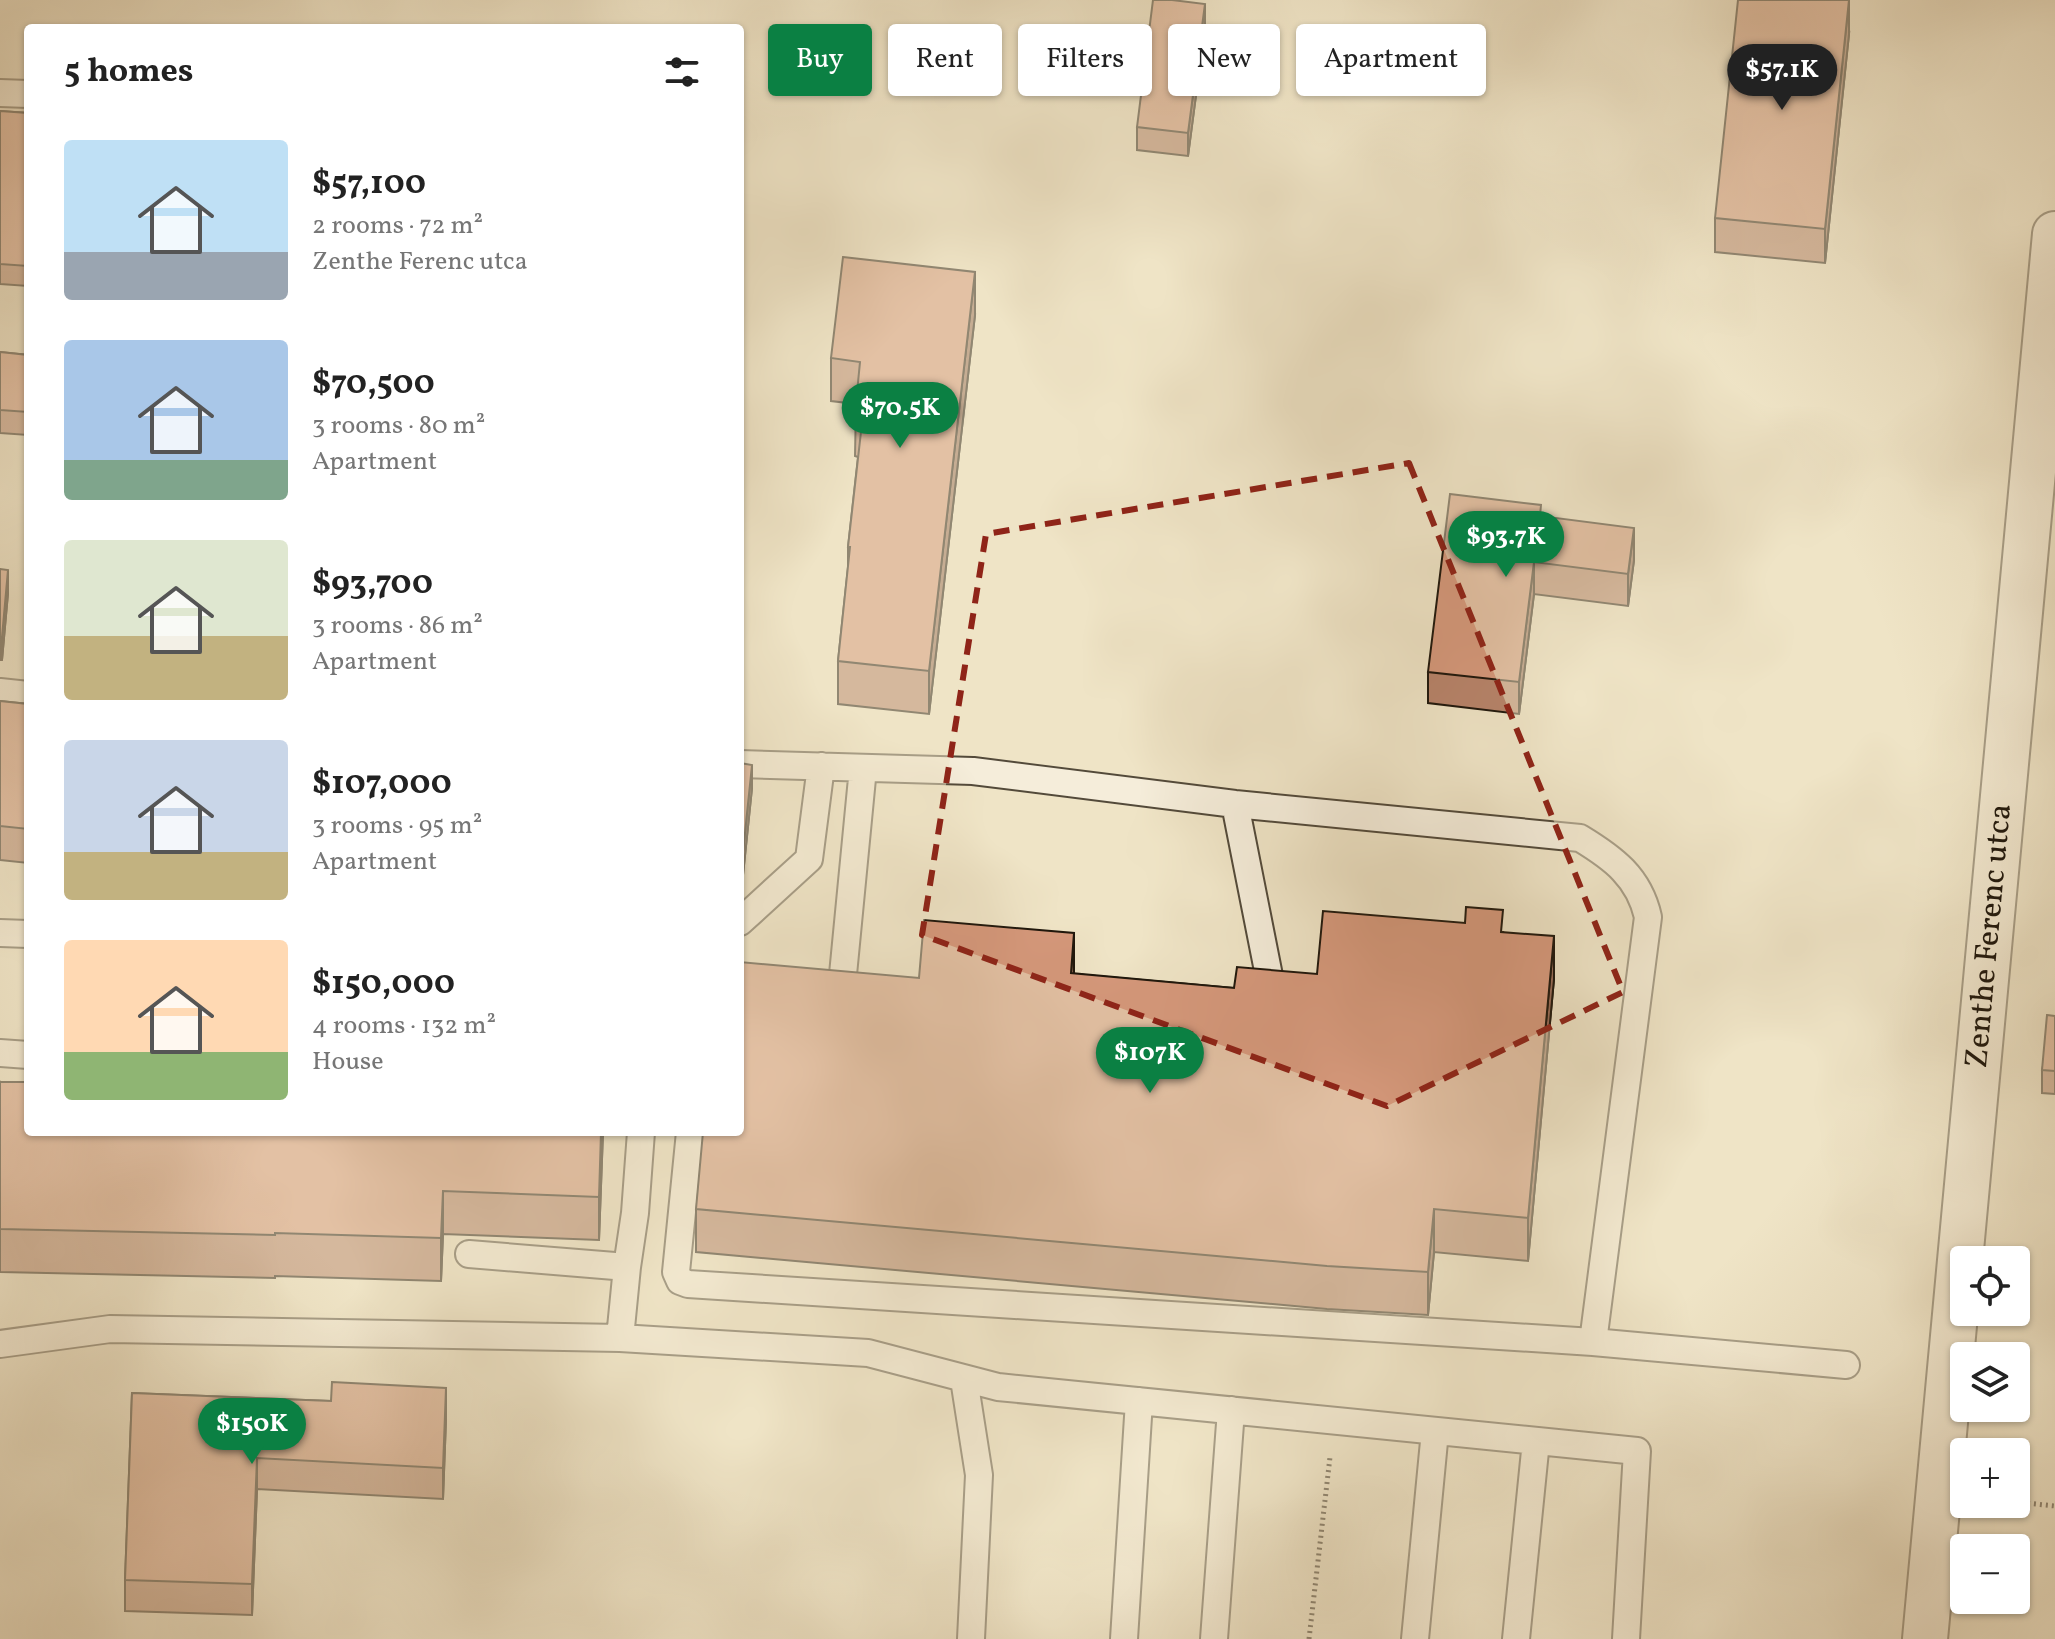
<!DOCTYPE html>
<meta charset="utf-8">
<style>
:root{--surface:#fff;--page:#f2f2f2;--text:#222;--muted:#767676;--accent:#0b8043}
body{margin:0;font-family:Vollkorn,serif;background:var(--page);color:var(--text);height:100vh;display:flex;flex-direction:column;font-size:30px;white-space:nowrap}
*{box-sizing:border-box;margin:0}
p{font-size:26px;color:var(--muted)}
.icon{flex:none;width:44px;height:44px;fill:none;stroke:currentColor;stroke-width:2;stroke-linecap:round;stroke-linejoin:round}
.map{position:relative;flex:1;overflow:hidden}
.details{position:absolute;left:24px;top:24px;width:720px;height:1112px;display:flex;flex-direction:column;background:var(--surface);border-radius:8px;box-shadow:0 2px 6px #0004}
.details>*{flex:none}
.hud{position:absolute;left:768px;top:24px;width:760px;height:72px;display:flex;gap:16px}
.tools{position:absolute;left:1950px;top:1246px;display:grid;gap:16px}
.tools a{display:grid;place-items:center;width:80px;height:80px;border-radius:8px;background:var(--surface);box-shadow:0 2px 6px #0004;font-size:40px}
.price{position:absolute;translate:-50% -68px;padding:0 18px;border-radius:28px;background:var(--accent);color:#fff;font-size:26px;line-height:52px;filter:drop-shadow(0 2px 4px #0008)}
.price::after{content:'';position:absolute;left:50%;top:48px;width:24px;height:18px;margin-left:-12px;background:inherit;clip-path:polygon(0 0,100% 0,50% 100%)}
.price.on{background:#222;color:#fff}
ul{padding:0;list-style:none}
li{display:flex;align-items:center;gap:24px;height:200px;padding:0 40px}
li span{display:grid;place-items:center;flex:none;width:224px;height:160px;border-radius:8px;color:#555}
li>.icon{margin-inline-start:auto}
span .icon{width:96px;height:96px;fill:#fffc;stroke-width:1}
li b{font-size:34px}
h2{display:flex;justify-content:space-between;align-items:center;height:96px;padding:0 40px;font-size:34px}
.chip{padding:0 28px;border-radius:8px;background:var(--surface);box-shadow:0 2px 6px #0004;font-size:28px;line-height:72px}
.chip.on{background:var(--accent);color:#fff}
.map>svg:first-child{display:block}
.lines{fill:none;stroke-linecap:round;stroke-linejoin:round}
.service-casing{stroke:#534a3a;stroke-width:30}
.minor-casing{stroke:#534a3a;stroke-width:48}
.path{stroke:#1f170c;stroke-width:5;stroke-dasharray:2 4;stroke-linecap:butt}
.service{stroke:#f5edda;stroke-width:26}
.minor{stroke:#f5edda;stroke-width:44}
.wall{fill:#b7836a;stroke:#1f170c;stroke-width:2}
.shaded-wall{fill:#956a56;stroke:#1f170c;stroke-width:2}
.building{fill:#d5987b;stroke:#1f170c;stroke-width:2}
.marked{fill:none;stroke:#8f2418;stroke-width:6;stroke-dasharray:16 10;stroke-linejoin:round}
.labels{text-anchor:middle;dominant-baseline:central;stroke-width:8;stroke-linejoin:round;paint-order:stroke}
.street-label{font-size:32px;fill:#1f170c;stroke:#f5edda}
</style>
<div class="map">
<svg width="2055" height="1639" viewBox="0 0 2055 1639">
<rect width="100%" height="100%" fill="#efe4c6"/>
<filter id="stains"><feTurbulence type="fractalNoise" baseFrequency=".0025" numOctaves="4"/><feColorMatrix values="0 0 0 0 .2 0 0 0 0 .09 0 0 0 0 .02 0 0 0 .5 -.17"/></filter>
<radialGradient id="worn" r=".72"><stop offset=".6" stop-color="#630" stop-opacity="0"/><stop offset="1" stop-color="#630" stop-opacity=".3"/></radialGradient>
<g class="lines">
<defs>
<path id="service" d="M0 93 28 94
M0 692 28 695
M740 764 973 771 1235 804 1580 838C1613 858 1639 877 1648 917L1593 1342
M1235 804 1272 991
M740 922 809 859 821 766
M0 933 28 934
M841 995 863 768
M0 1053 28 1055
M690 1132 676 1272 680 1281 688 1284 1593 1342 1846 1365
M469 1254 627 1267 635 1213 641 1132
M620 1338 868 1353 998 1387 1637 1451 1626 1639
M0 1344 110 1329 620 1338 627 1267
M964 1379 979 1475 971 1639
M1124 1639 1139 1401
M1214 1639 1231 1410
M1415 1639 1435 1431
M1516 1639 1536 1441"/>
<g id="minor">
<path id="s1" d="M1925 1639 2055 234"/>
</g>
</defs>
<use href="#service" class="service-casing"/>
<use href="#minor" class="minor-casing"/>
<path class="path" d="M2016 1502 2055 1506
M1309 1639 1330 1457"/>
<use href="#service" class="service"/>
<use href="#minor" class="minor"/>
</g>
<path class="wall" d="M1205 27 1188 156 1137 150V127Z
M1849 34 1825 263 1715 252V218Z
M0 111 28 113V286L0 284Z
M975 315 929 714 838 704V661L848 567V547L858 457 855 456 856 404 831 401V358Z
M0 352 28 355V435L0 433Z
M1541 517 1634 560 1628 606 1534 594 1519 714 1428 703V672Z
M0 569 8 593 2 660H0Z
M0 701 28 704V863L0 860Z
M740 763 752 788 743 875H740Z
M1503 932 1554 979 1528 1261 1434 1252 1428 1315 1327 1309 696 1252V1209L919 978 1074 974 1234 988 1317 974Z
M2055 1016V1094L2042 1093V1070Z
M0 1082 28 1132H603L599 1240 443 1234 441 1281 275 1276V1278L0 1272Z
M132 1393 331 1401 446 1419 443 1499 257 1489 252 1615 125 1611V1580Z"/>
<path class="shaded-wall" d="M1849 0V34L1825 263V229Z
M1205 4V27L1188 156V133Z
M975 272V315L929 714V671Z
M1634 528V560L1628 606V574Z
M1534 562V594L1519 714V682Z
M8 570V593L2 660V637Z
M752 765V788L743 875V852Z
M1074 933V976L1071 973Z
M1554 936V979L1528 1261V1218Z
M601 1132H603L599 1240V1197Z
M443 1191V1234L441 1281V1238Z
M1434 1209V1252L1428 1315V1272Z
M446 1388V1419L443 1499V1468Z
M257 1458V1489L252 1615V1584Z"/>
<path class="building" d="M1153 0H1172L1205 4 1188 133 1137 127Z
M1738 0H1849L1825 229 1715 218Z
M0 111 28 113V266L0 264Z
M843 257 975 272 929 671 838 661 850 547H848L863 414 855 413 860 362 831 358Z
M0 352 28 355V412L0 410Z
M1450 494 1541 505 1540 516 1634 528 1628 574 1534 562 1519 682 1428 672Z
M0 569 8 570 2 637H0Z
M0 701 28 704V829L0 826Z
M740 763 752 765 743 852 740 851Z
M1466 907 1503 910 1501 932 1554 936 1528 1218 1434 1209 1428 1272 1327 1266 696 1209 703 1132H740V962L919 978 924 920 1074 933 1071 973 1234 988 1237 967 1317 974 1323 911 1465 923Z
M2047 1015 2055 1016V1071L2042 1070Z
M0 1082H28V1132H601L599 1197 443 1191 441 1238 275 1233V1235L0 1229Z
M332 1382 446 1388 443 1468 257 1458 252 1584 125 1580 132 1393 331 1401Z"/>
<path d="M0 0H2055V1639H0ZM1409 463 1623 992 1387 1106 922 935 986 534Z" fill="#efe4c6" fill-opacity=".55" fill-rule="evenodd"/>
<path class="marked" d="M1409 463 1623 992 1387 1106 922 935 986 534Z"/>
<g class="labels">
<g class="street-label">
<text stroke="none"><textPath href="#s1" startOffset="706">Zenthe Ferenc utca</textPath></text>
</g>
</g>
<rect width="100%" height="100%" filter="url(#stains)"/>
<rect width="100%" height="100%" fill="url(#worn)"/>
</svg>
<div class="tools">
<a><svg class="icon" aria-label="locate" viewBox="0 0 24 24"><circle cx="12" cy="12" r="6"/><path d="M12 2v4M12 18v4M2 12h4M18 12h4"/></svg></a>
<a><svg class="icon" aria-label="layers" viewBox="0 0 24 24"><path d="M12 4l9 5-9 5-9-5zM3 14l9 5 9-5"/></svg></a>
<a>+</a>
<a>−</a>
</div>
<b class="price on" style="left:1782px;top:112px">$57.1K</b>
<b class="price" style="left:900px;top:450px">$70.5K</b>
<b class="price" style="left:1506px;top:579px">$93.7K</b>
<b class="price" style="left:1150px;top:1095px">$107K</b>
<b class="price" style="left:252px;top:1466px">$150K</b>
<div class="hud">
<a class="chip on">Buy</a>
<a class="chip">Rent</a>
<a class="chip">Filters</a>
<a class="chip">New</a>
<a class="chip">Apartment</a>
</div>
<section class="details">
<h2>5 homes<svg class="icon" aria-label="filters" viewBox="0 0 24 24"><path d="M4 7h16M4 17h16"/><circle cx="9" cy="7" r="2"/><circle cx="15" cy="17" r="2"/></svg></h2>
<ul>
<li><span style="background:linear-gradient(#bfe0f5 70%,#9aa5b1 0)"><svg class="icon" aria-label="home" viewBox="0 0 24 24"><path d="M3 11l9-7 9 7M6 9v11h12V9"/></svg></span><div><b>$57,100</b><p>2 rooms · 72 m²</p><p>Zenthe Ferenc utca</p></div></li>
<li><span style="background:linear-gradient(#a9c7e8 75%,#7fa58c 0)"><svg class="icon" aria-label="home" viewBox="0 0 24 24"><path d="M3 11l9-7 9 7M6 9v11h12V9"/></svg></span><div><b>$70,500</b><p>3 rooms · 80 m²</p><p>Apartment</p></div></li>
<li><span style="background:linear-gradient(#dfe7d0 60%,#c2b280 0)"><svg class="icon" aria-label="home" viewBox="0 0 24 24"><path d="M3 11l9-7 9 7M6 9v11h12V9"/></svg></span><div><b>$93,700</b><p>3 rooms · 86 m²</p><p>Apartment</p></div></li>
<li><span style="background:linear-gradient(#c9d6e8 70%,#c2b280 0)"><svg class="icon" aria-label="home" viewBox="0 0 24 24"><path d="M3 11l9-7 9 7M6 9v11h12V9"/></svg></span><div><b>$107,000</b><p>3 rooms · 95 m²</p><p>Apartment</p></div></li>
<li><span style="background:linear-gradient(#ffd9b3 70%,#8fb573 0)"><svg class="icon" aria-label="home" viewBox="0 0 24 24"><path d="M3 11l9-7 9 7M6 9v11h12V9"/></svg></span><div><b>$150,000</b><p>4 rooms · 132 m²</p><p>House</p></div></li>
</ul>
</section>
</div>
